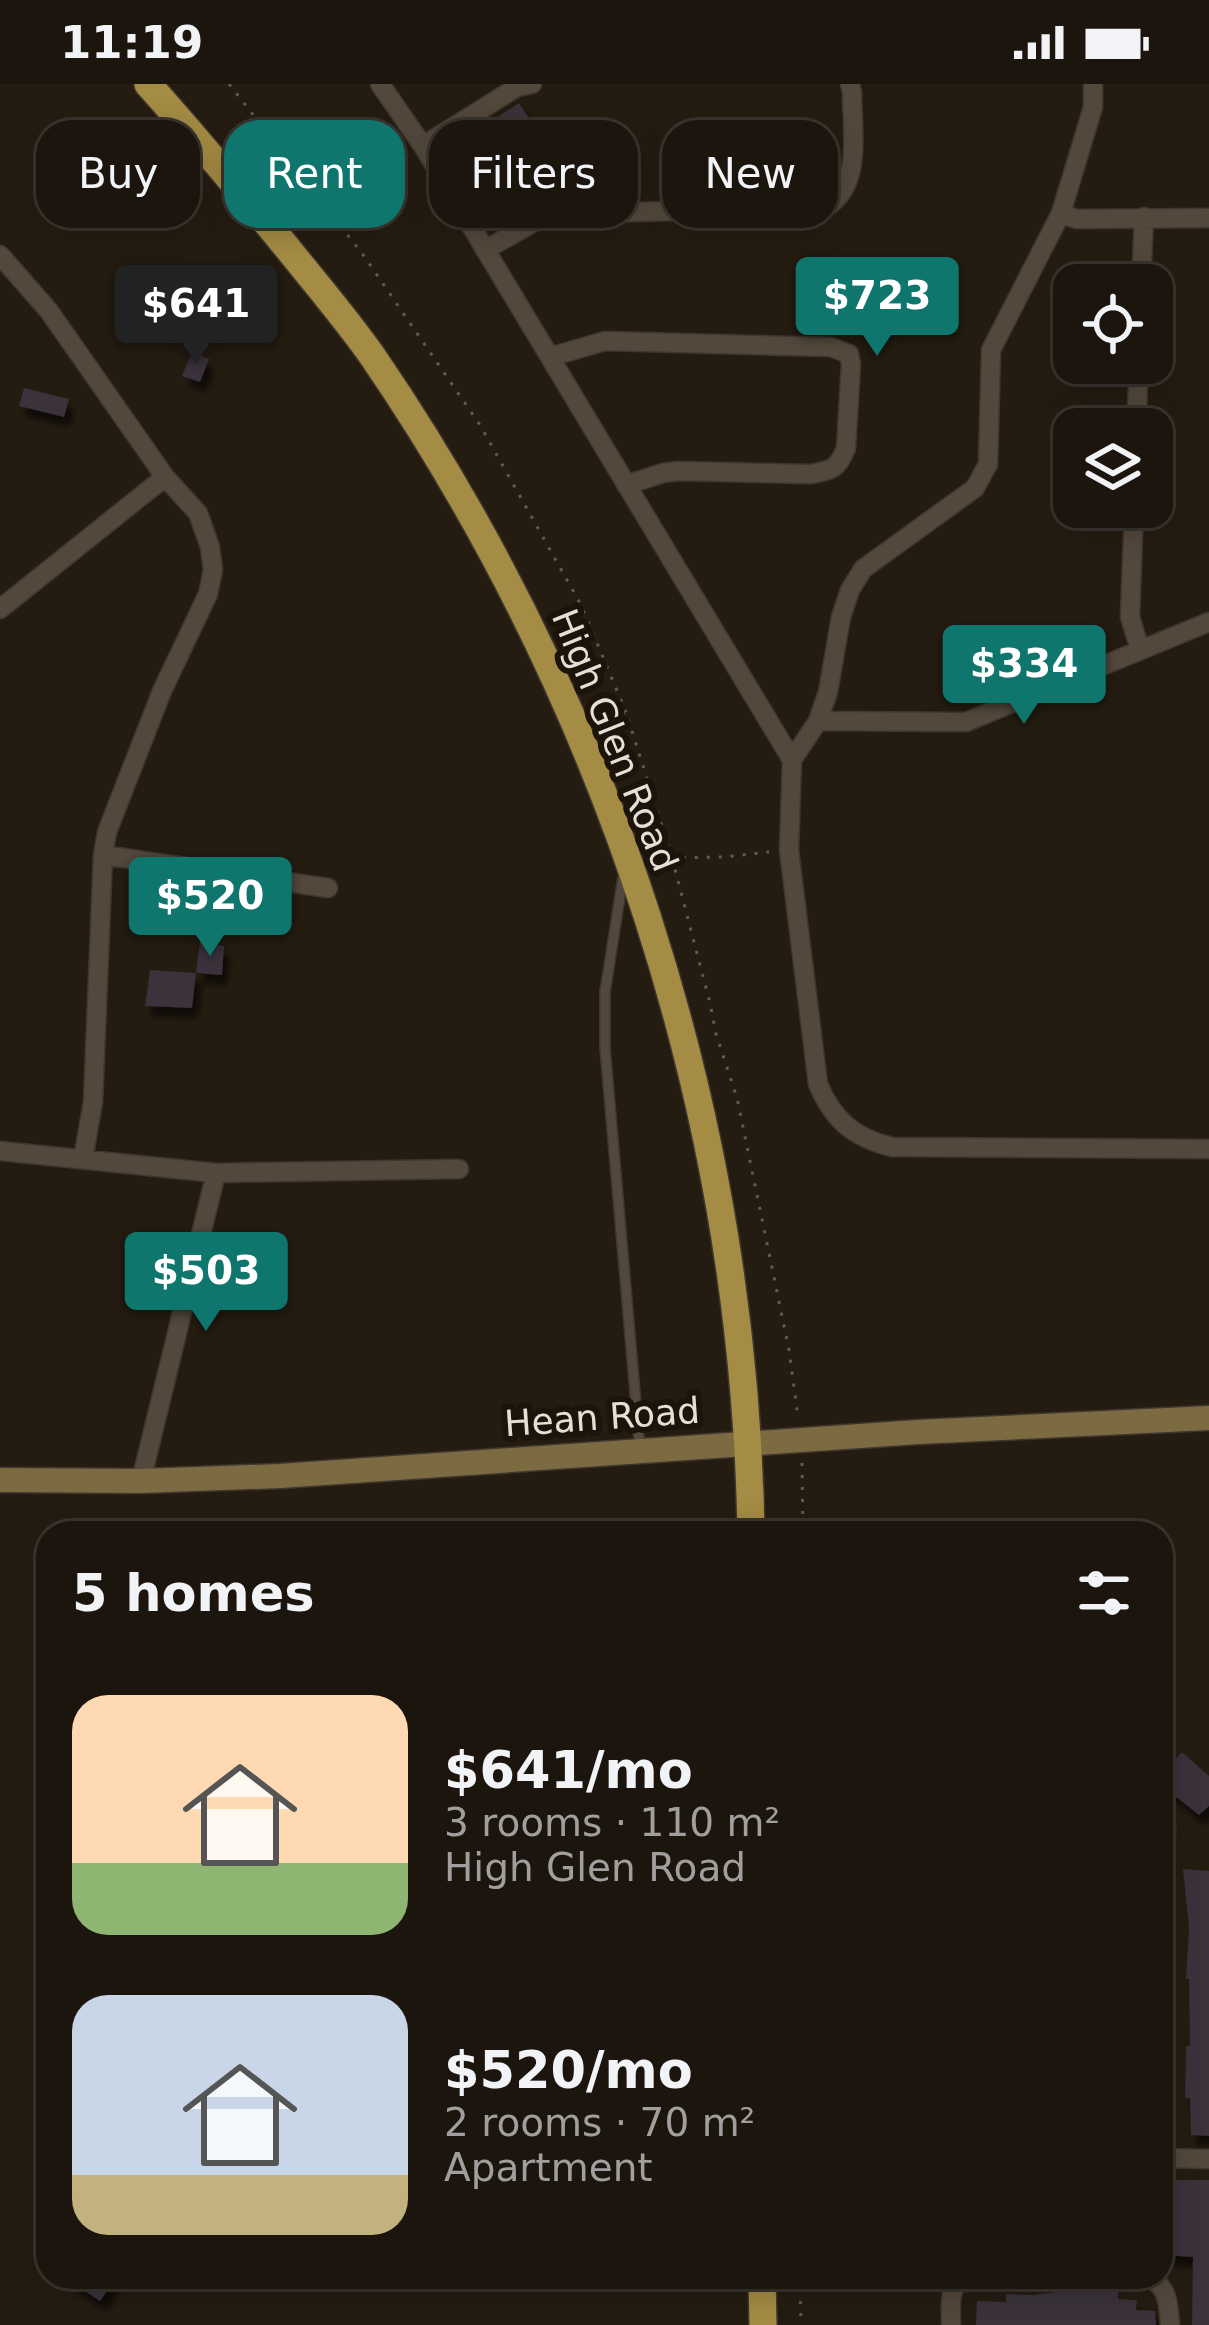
<!DOCTYPE html>
<meta charset="utf-8">
<style>
:root{--surface:#1c150d;--page:#251e16;--text:#f1f3f6;--muted:#a09f9d;--line:#3a342e;--accent:#0f766e}
body{margin:0;font-family:"DejaVu Sans",sans-serif;background:var(--page);color:var(--text);height:100vh;display:flex;flex-direction:column;font-size:45px;white-space:nowrap}
*{box-sizing:border-box;margin:0}
p{font-size:39px;color:var(--muted)}
.icon{flex:none;width:66px;height:66px;fill:none;stroke:currentColor;stroke-width:2;stroke-linecap:round;stroke-linejoin:round}
.map{position:relative;flex:1;overflow:hidden}
.details{position:absolute;left:36px;top:1437px;width:1137px;height:768px;display:flex;flex-direction:column;background:var(--surface);border-radius:36px;box-shadow:0 6px 30px #0003,0 0 0 3px var(--line)}
.details>*{flex:none}
.banner{position:absolute;left:36px;top:36px;width:1137px;height:108px;display:flex;gap:24px}
.tools{position:absolute;left:1053px;top:180px;display:grid;gap:24px}
.tools a{display:grid;place-items:center;width:120px;height:120px;border-radius:24px;background:var(--surface);box-shadow:0 6px 30px #0003,0 0 0 3px var(--line);font-size:60px}
.price{position:absolute;translate:-50% -102px;padding:0 27px;border-radius:12px;background:var(--accent);color:#fff;font-size:39px;line-height:78px;filter:drop-shadow(0 3px 6px #0008)}
.price::after{content:'';position:absolute;left:50%;top:72px;width:36px;height:27px;margin-left:-18px;background:inherit;clip-path:polygon(0 0,100% 0,50% 100%)}
.price.active{background:#222;color:#fff}
ul{padding:0;list-style:none}
li{display:flex;align-items:center;gap:36px;height:300px;padding:0 36px}
li span{display:grid;place-items:center;flex:none;width:336px;height:240px;border-radius:36px;color:#555}
li>.icon{margin-inline-start:auto}
span .icon{width:144px;height:144px;fill:#fffc;stroke-width:1}
li b{font-size:51px}
h2{display:flex;justify-content:space-between;align-items:center;height:144px;padding:0 36px;font-size:51px}
.tag{padding:0 42px;border-radius:36px;background:var(--surface);box-shadow:0 6px 30px #0003,0 0 0 3px var(--line);font-size:42px;line-height:108px}
.tag.active{background:var(--accent);color:#fff}
.status{display:flex;justify-content:space-between;align-items:center;height:84px;padding:0 60px;background:var(--surface);direction:ltr}
.status svg{height:33px;fill:currentColor}
.map>svg:first-child{display:block}
.building{fill:#3b303b;filter:url(#shadow)}
.lines{fill:none;stroke-linecap:round;stroke-linejoin:round}
.lane-casing{stroke:#3e3630;stroke-width:12}
.street-casing{stroke:#3e3630;stroke-width:21}
.secondary-casing{stroke:#3e3630;stroke-width:27}
.primary-casing{stroke:#3e3630;stroke-width:30}
.path{stroke:#635b51;stroke-width:3;stroke-dasharray:3 9;stroke-linecap:butt}
.lane{stroke:#53483c;stroke-width:9}
.street{stroke:#53483c;stroke-width:18}
.secondary{stroke:#7c6a40;stroke-width:24}
.primary{stroke:#a58c44;stroke-width:27}
.labels{text-anchor:middle;dominant-baseline:central;stroke-width:12;stroke-linejoin:round;paint-order:stroke}
.street-label{font-size:36px;fill:#e6dfd8;stroke:#1c1309}
</style>
<div class="status"><b>11:19</b><svg viewBox="0 0 49 12"><path d="M0 12V9h3v3zM5 12V6h3v6zM10 12V3h3v9zM15 12V0h3v12zM26 1h20v11H26zM47 4h2v5h-2z"/></svg></div>
<div class="map">
<svg width="1209" height="2241" viewBox="0 0 1209 2241">
<defs>
<filter id="shadow"><feDropShadow dx="6" dy="10" stdDeviation="3" flood-color="#0009"/></filter>
</defs>
<rect width="100%" height="100%" fill="#251c11"/>
<path class="building" d="M519 19 528 33 488 52 483 43Z
M192 268 209 275 200 298 182 292Z
M24 304 69 315 64 333 19 322Z
M200 858 224 862 222 891 196 889Z
M150 886 196 889 192 924 145 922Z
M1161 1668 1172 1679 1182 1668 1209 1692V1722L1199 1731 1161 1701Z
M1183 1785 1209 1787V2052L1191 2051 1190 2014H1185L1186 1962H1190L1189 1895H1186L1189 1844Z
M1161 2096H1209V2241H1192L1193 2173 1161 2171Z
M64 2193H117L100 2217Z
M1066 2207 1118 2208V2215L1137 2216 1136 2226 1155 2227 1156 2241H976L977 2217 1006 2218V2210L1032 2211Z"/>
<g class="lines">
<defs>
<path id="lane" d="M623 793 605 908V964L640 1366"/>
<path id="street" d="M380 0 423 62 792 676 789 766 818 1000C833 1036 854 1054 892 1063L1209 1065
M423 62 517 3 532 0
M1061 129 1076 135 1209 134
M485 166 543 133 559 130 826 123C863 101 852 46 852 8L850 0
M0 171 49 227 165 393 198 429 210 463 213 486 208 510 162 607 107 748 103 771 93 1018 83 1075
M1141 201 1144 133
M550 273 605 257 831 263 849 270 851 280 846 364C838 385 832 386 811 390L678 387 663 389 626 401
M1136 345 1139 279
M1134 423 1130 533 1140 566
M0 525 165 393
M818 637 966 638 1209 538
M792 676 818 637 828 608 841 533 850 506 863 485 975 404 988 380 991 266 1061 129 1093 23V0
M103 771 328 804
M0 1067 216 1089 459 1085
M141 1397 216 1089
M1161 1733 1166 1743 1161 1947 1163 2074
M1161 2074 1209 2075
M1145 2193C1169 2200 1168 2220 1170 2241
M951 2241C951 2223 948 2204 963 2193"/>
<path id="secondary" d="M0 1396 141 1397 280 1392 918 1348 1209 1334"/>
<path id="primary" d="M148 0C196 54 243 110 289 166 317 201 347 236 373 273 608 617 744 1031 751 1449
M762 2193 763 2241"/>
</defs>
<use href="#lane" class="lane-casing"/>
<use href="#street" class="street-casing"/>
<use href="#secondary" class="secondary-casing"/>
<use href="#primary" class="primary-casing"/>
<path class="path" d="M229 0 364 172 480 341 581 521 626 628
M601 641 626 628 672 774 724 773 769 768
M672 774 710 919 716 950 737 1014 789 1266 798 1333
M802 1379 803 1449
M800 2193 801 2241"/>
<use href="#lane" class="lane"/>
<use href="#street" class="street"/>
<use href="#secondary" class="secondary"/>
<use href="#primary" class="primary"/>
</g>
<g class="labels">
<g class="street-label">
<text transform="translate(615 656) rotate(68)">High Glen Road</text>
<text transform="translate(602 1333) rotate(-4)">Hean Road</text>
</g>
</g>
</svg>
<div class="tools">
<a><svg class="icon" aria-label="locate" viewBox="0 0 24 24"><circle cx="12" cy="12" r="6"/><path d="M12 2v4M12 18v4M2 12h4M18 12h4"/></svg></a>
<a><svg class="icon" aria-label="layers" viewBox="0 0 24 24"><path d="M12 4l9 5-9 5-9-5zM3 14l9 5 9-5"/></svg></a>
</div>
<b class="price" style="left:877px;top:275px">$723</b>
<b class="price active" style="left:196px;top:283px">$641</b>
<b class="price" style="left:1024px;top:643px">$334</b>
<b class="price" style="left:210px;top:875px">$520</b>
<b class="price" style="left:206px;top:1250px">$503</b>
<div class="banner">
<a class="tag">Buy</a>
<a class="tag active">Rent</a>
<a class="tag">Filters</a>
<a class="tag">New</a>
</div>
<section class="details">
<h2>5 homes<svg class="icon" aria-label="filters" viewBox="0 0 24 24"><path d="M4 7h16M4 17h16"/><circle cx="9" cy="7" r="2"/><circle cx="15" cy="17" r="2"/></svg></h2>
<ul>
<li><span style="background:linear-gradient(#ffd9b3 70%,#8fb573 0)"><svg class="icon" aria-label="home" viewBox="0 0 24 24"><path d="M3 11l9-7 9 7M6 9v11h12V9"/></svg></span><div><b>$641/mo</b><p>3 rooms · 110 m²</p><p>High Glen Road</p></div></li>
<li><span style="background:linear-gradient(#c9d6e8 75%,#c2b280 0)"><svg class="icon" aria-label="home" viewBox="0 0 24 24"><path d="M3 11l9-7 9 7M6 9v11h12V9"/></svg></span><div><b>$520/mo</b><p>2 rooms · 70 m²</p><p>Apartment</p></div></li>
</ul>
</section>
</div>
